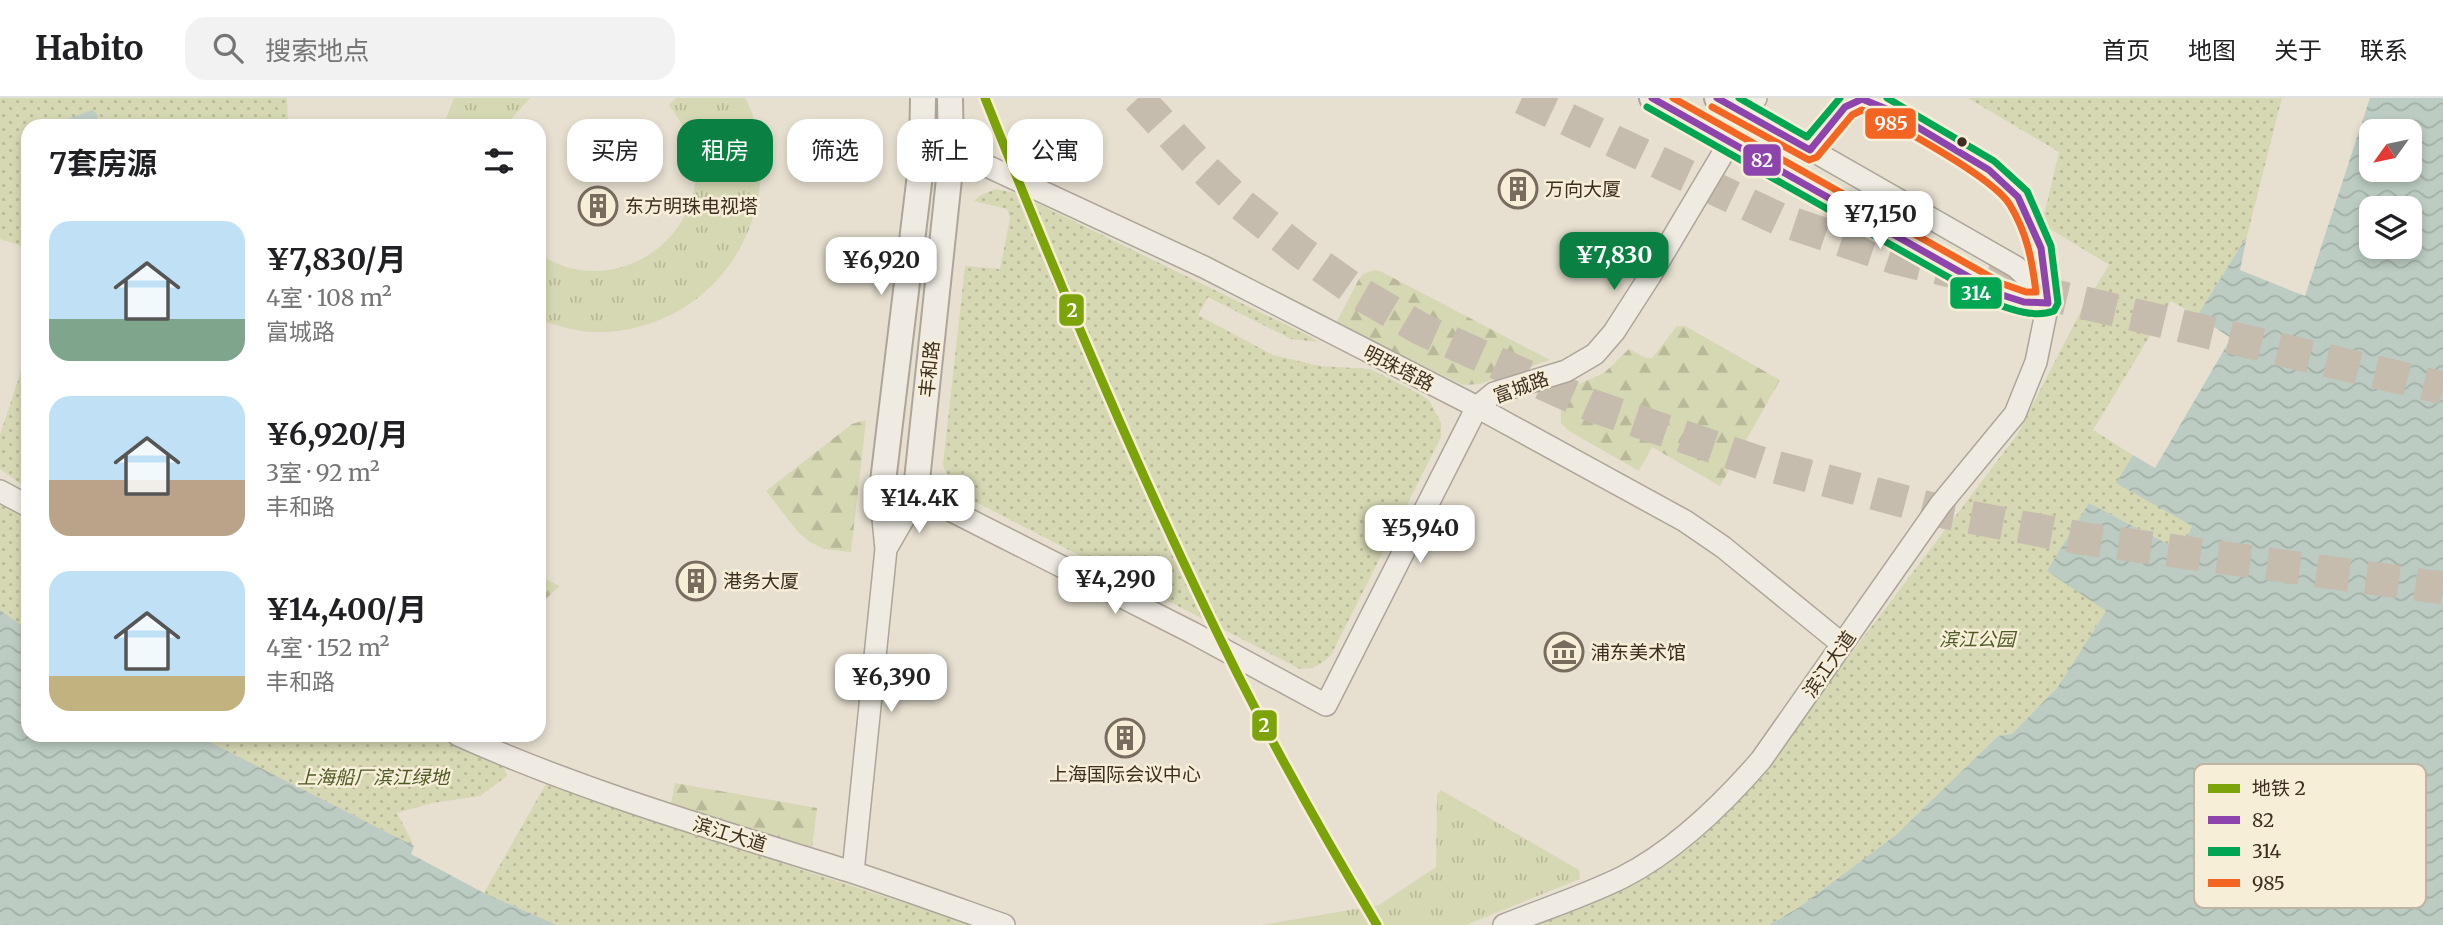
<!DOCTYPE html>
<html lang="zh">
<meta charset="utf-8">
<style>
:root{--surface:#fff;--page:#f2f2f2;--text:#202124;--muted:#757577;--line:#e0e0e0;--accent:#0b8043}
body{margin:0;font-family:Merriweather,"Noto Sans SC",serif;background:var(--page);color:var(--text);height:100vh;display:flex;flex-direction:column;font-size:26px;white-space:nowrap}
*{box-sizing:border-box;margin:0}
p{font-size:23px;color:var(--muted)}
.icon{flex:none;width:38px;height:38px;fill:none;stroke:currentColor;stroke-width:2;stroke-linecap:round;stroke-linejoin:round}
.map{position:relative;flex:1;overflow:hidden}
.side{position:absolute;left:21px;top:21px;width:525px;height:623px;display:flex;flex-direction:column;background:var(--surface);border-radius:21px;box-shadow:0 4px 10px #0003}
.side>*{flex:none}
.hud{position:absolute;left:567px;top:21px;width:665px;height:63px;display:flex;gap:14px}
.needle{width:46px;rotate:237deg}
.controls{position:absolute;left:2359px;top:21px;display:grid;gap:14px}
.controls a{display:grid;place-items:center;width:63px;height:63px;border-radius:14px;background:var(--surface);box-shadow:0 4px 10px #0003;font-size:35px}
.price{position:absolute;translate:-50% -60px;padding:0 16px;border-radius:14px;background:#fff;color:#222;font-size:23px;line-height:46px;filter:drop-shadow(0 2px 4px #0008)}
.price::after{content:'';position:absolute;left:50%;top:42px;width:21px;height:16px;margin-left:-10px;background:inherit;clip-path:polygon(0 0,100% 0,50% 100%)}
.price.on{background:var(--accent);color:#fff}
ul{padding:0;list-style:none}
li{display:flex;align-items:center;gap:21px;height:175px;padding:0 28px}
li span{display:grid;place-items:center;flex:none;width:196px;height:140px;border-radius:21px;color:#555}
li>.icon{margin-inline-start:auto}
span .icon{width:84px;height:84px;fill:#fffc;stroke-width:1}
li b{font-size:30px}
h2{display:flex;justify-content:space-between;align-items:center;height:84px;padding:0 28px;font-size:30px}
.tag{padding:0 24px;border-radius:21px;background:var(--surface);box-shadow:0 4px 10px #0003;font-size:24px;line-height:63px}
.tag.on{background:var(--accent);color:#fff}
header{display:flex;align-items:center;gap:42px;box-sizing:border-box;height:98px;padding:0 35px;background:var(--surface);border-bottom:2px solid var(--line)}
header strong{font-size:33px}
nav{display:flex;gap:38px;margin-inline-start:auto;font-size:24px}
.search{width:490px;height:63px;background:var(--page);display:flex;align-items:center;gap:18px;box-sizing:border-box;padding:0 24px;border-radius:21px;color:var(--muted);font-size:26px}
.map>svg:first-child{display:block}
.grass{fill:url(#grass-tufts)}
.forest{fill:url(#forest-firs)}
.park{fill:url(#park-dots)}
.water{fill:url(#water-waves);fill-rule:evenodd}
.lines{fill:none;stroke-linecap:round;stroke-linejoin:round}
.trunk-tunnel{stroke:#c5bcae;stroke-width:33;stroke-dasharray:33 17;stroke-linecap:butt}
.minor-casing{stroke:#ada599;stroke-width:24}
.tertiary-casing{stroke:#ada599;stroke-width:28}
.minor{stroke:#efebe3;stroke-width:21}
.tertiary{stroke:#efebe3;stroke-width:24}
.bus-1-casing{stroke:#f7eed8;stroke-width:12}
.bus-2-casing{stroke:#f7eed8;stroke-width:12}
.bus-3-casing{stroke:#f7eed8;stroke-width:12}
.bus-1{stroke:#8e44ad;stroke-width:7}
.bus-2{stroke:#00a651;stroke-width:7}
.bus-3{stroke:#f26522;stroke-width:7}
.metro-1-casing{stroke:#f7eed8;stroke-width:14}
.metro-1{stroke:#7ca40a;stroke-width:9}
.bus-dot{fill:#3d2e20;stroke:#f7eed8;stroke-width:2.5}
.labels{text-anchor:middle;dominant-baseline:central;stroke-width:5;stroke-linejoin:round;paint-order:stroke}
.poi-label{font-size:19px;fill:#3d2e20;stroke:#f7eed8;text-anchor:start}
.street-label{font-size:19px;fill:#3d2e20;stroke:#f7eed8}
.park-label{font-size:19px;font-style:italic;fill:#4d5a26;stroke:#f7eed8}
.key{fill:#f7eed8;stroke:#bfb4a1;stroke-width:2}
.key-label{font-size:19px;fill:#3d2e20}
.line-badge{stroke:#f7eed8;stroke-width:2.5}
.badge-label{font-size:19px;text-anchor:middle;font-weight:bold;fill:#fff}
</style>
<header>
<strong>Habito</strong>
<div class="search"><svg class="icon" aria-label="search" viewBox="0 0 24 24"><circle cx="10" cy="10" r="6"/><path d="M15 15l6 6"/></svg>搜索地点</div>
<nav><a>首页</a><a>地图</a><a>关于</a><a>联系</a></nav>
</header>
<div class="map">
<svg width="2443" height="827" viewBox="0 0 2443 827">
<defs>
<pattern id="grass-tufts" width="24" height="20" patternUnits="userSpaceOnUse" patternTransform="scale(1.75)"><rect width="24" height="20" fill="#d6d7b3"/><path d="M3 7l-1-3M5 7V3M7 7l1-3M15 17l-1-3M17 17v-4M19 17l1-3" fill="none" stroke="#b9b99a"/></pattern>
<pattern id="forest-firs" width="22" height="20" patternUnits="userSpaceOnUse" patternTransform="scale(1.75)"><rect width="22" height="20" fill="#d6d7b3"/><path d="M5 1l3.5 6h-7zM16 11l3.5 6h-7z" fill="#b9b99a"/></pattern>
<pattern id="park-dots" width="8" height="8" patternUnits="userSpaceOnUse" patternTransform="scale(1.75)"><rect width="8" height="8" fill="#d6d7b3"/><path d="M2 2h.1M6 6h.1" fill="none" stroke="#b9b99a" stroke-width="1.8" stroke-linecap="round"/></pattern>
<pattern id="water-waves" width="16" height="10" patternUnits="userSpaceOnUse" patternTransform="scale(1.75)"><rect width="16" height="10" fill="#bcccc2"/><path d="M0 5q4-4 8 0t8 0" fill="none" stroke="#a2b0a6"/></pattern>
</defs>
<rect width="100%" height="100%" fill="#e7e0d1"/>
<path class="grass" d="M454 0H530L512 20 508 28H443Z
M676 0H745C759 25 764 60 760 88 750 168 688 229 607 234 584 236 561 229 539 222V155C554 167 574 173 594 173 657 173 710 113 692 49 687 34 678 19 669 7Z
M1441 692 1579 772 1580 781 1466 827H1261L1379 807 1436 769 1437 696Z"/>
<path class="forest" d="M1374 172 1380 173 1550 262 1480 286 1463 287 1336 225 1359 181 1363 176Z
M1677 228H1685L1780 282 1720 388 1652 349 1639 373 1569 333 1561 325V313L1574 288 1604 275 1629 251 1646 260H1652Z
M866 322 851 454 824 451 810 444 798 434 766 393 852 326Z
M539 478 560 488 539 507Z
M675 685 817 710 812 750 671 706Z"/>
<path class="park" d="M0 0H287L288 28H28V150L0 141Z
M1968 0H2282L2247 138 2197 218 2171 203 2093 332 2133 357 2117 385 2192 428 2181 453 2089 405 2106 513 2057 590 2012 637 1998 638 1897 737 1798 810 1769 827H1532C1569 813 1609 801 1643 781 1684 756 1721 721 1753 685L2017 337 2082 211 2109 167 2042 126 2059 54Z
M996 91 1016 95 1311 239 1318 244 1291 241 1208 199 1198 217 1273 257 1320 268 1370 271 1416 294 1429 302 1441 325V339L1331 557C1320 567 1315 571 1300 571L964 398C955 389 946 379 943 366L965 168 1000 171 1010 120 1007 111 974 103 981 97Z
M28 252V391L0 371V337Z
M0 404 28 419V532L0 512Z
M196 637H438L503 668 507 678 480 698 432 705 397 715 414 748Z
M547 684 793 769 973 827H557L484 795Z"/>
<path class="water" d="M2370 0H2443V827H1769L1798 810 1896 737 1998 638 2012 636 2057 590 2106 513 2047 473 2089 405 2181 453 2192 428 2116 385 2133 357 2155 370 2231 240 2197 218 2247 138 2240 172 2305 198ZM2410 33V72H2371V33ZM2410 110V149H2371V110Z
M92 12 98 17 95 28H63L68 21Z
M0 512 28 532V637H196L414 748 411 756 484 795 557 827H0Z"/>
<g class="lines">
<path class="trunk-tunnel" d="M1138 0 1194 61 1242 107 1301 154 1359 195 1421 231 1593 308 1764 366 1948 415 2080 440 2443 490
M1522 0 1779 121 1895 160 2443 290"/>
<defs>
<path id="minor" d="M1747 15 2016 169 2035 187 2048 205
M1729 45 1999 196 2024 204 2048 205
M922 60 987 68 1204 169 1477 309 1685 423 1723 449 1842 546
M0 393 28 408
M886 451 915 401
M458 637C585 694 717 732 849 773 901 790 953 809 1004 827
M853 774 886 451 881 400 915 401 946 410 1193 535 1326 607 1477 309 1494 295 1566 273 1595 256 1614 234 1650 178 1756 0
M1504 827C1544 811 1585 798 1623 779 1676 752 1722 707 1761 662L1940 407 2015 316 2036 264 2048 205"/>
<path id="tertiary" d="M1652 0 1729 45
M1717 0 1747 15
M881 400 922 60 923 0
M915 401 951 62 950 0"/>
</defs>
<use href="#minor" class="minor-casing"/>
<use href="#tertiary" class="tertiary-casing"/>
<use href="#minor" class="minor"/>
<use href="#tertiary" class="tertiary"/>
<defs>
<path id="bus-1" d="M1652 0 1999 196 2024 204 2048 205 2041 150 2018 99 1989 72 1889 12 1862 1 1845 9 1810 52 1717 0"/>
<path id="bus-2" d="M1739 0 1807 39 1840 0
M1647 9 1994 205C2012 212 2035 220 2054 213L2058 205 2051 148 2027 93 1994 63 1887 0"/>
<path id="bus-3" d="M1673 0 2003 186 2026 194H2036C2032 162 2027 135 2010 107 1994 80 1894 25 1862 12L1852 17 1817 59 1809 62 1712 9"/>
</defs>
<use href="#bus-1" class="bus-1-casing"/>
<use href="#bus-2" class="bus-2-casing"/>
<use href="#bus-3" class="bus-3-casing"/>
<use href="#bus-1" class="bus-1"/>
<use href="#bus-2" class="bus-2"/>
<use href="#bus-3" class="bus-3"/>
<defs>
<path id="metro-1" d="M985 0C1063 195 1144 389 1238 577 1281 662 1328 745 1377 827"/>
</defs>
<use href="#metro-1" class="metro-1-casing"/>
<use href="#metro-1" class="metro-1"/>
</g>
<defs>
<symbol id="building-ring" viewBox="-11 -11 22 22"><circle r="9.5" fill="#f7eed8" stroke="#786c5e" stroke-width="1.5"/><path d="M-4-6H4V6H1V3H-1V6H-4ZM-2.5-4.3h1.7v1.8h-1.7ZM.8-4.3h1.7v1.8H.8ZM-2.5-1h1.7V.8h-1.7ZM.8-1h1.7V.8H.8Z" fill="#786c5e"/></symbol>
<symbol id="museum-ring" viewBox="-11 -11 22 22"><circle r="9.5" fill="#f7eed8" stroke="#786c5e" stroke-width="1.5"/><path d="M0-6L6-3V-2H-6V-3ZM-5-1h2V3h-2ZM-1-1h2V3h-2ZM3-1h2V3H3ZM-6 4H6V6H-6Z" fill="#786c5e"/></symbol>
</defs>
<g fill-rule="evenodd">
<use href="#building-ring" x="1496" y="69" width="44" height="44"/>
<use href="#building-ring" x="576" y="86" width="44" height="44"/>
<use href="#building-ring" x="674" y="461" width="44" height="44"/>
<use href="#museum-ring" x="1542" y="532" width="44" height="44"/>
<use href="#building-ring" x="1103" y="618" width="44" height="44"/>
</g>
<circle class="bus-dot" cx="1962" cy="44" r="6"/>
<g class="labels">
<g class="poi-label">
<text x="1545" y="91">万向大厦</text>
<text x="625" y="108">东方明珠电视塔</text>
<text x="723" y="483">港务大厦</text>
<text x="1591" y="554">浦东美术馆</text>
<text x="1125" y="676" text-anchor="middle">上海国际会议中心</text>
</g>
<g class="street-label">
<text transform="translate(1399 270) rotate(27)">明珠塔路</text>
<text transform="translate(929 271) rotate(-84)">丰和路</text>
<text transform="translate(1521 289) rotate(-20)">富城路</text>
<text transform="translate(1829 566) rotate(-55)">滨江大道</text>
<text transform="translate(730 736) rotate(17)">滨江大道</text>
</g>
<g class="park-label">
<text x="1977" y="541">滨江公园</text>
<text x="373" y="679">上海船厂滨江绿地</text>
</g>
</g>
<rect x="2194" y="666" width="232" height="144" rx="10" class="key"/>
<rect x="2208" y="686" width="32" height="9" fill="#7ca40a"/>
<rect x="2208" y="718" width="32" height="8" fill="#8e44ad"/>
<rect x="2208" y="749" width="32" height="9" fill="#00a651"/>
<rect x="2208" y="781" width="32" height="8" fill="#f26522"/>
<g class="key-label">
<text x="2252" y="697">地铁 2</text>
<text x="2252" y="729">82</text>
<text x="2252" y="760">314</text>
<text x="2252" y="792">985</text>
</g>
<g class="line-badge">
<rect x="1864" y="9" width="53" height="33" rx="7" fill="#f26522"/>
<rect x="1742" y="45" width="40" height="34" rx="7" fill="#8e44ad"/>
<rect x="1949" y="178" width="54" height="34" rx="7" fill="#00a651"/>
<rect x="1058" y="195" width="27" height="34" rx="7" fill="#7ca40a"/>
<rect x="1251" y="611" width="27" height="33" rx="7" fill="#7ca40a"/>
</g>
<g class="badge-label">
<text x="1891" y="32">985</text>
<text x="1762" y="69">82</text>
<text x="1976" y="202">314</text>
<text x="1072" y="219">2</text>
<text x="1264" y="634">2</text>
</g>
</svg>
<div class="controls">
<a><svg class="needle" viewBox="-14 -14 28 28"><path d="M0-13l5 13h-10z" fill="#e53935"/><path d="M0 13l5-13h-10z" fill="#757577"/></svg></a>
<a><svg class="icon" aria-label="layers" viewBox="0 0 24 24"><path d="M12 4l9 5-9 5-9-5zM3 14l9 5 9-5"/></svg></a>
</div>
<b class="price" style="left:1880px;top:153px">¥7,150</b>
<b class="price on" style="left:1614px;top:194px">¥7,830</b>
<b class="price" style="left:881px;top:199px">¥6,920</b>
<b class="price" style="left:919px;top:437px">¥14.4K</b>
<b class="price" style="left:1420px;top:467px">¥5,940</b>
<b class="price" style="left:1115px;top:518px">¥4,290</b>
<b class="price" style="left:891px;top:616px">¥6,390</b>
<div class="hud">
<a class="tag">买房</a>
<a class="tag on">租房</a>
<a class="tag">筛选</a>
<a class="tag">新上</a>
<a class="tag">公寓</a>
</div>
<section class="side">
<h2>7套房源<svg class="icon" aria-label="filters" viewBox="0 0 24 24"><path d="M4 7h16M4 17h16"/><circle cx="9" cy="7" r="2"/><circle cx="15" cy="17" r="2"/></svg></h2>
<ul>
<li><span style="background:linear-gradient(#bfe0f5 70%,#7fa58c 0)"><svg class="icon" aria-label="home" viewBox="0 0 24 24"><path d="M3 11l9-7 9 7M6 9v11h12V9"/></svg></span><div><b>¥7,830/月</b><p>4室 · 108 m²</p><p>富城路</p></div></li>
<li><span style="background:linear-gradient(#bfe0f5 60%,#b9a48a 0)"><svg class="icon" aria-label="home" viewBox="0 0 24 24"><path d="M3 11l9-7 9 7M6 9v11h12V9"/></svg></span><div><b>¥6,920/月</b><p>3室 · 92 m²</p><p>丰和路</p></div></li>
<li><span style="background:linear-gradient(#bfe0f5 75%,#c2b280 0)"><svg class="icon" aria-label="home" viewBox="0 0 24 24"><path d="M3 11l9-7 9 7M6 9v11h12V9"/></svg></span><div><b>¥14,400/月</b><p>4室 · 152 m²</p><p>丰和路</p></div></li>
</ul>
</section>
</div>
